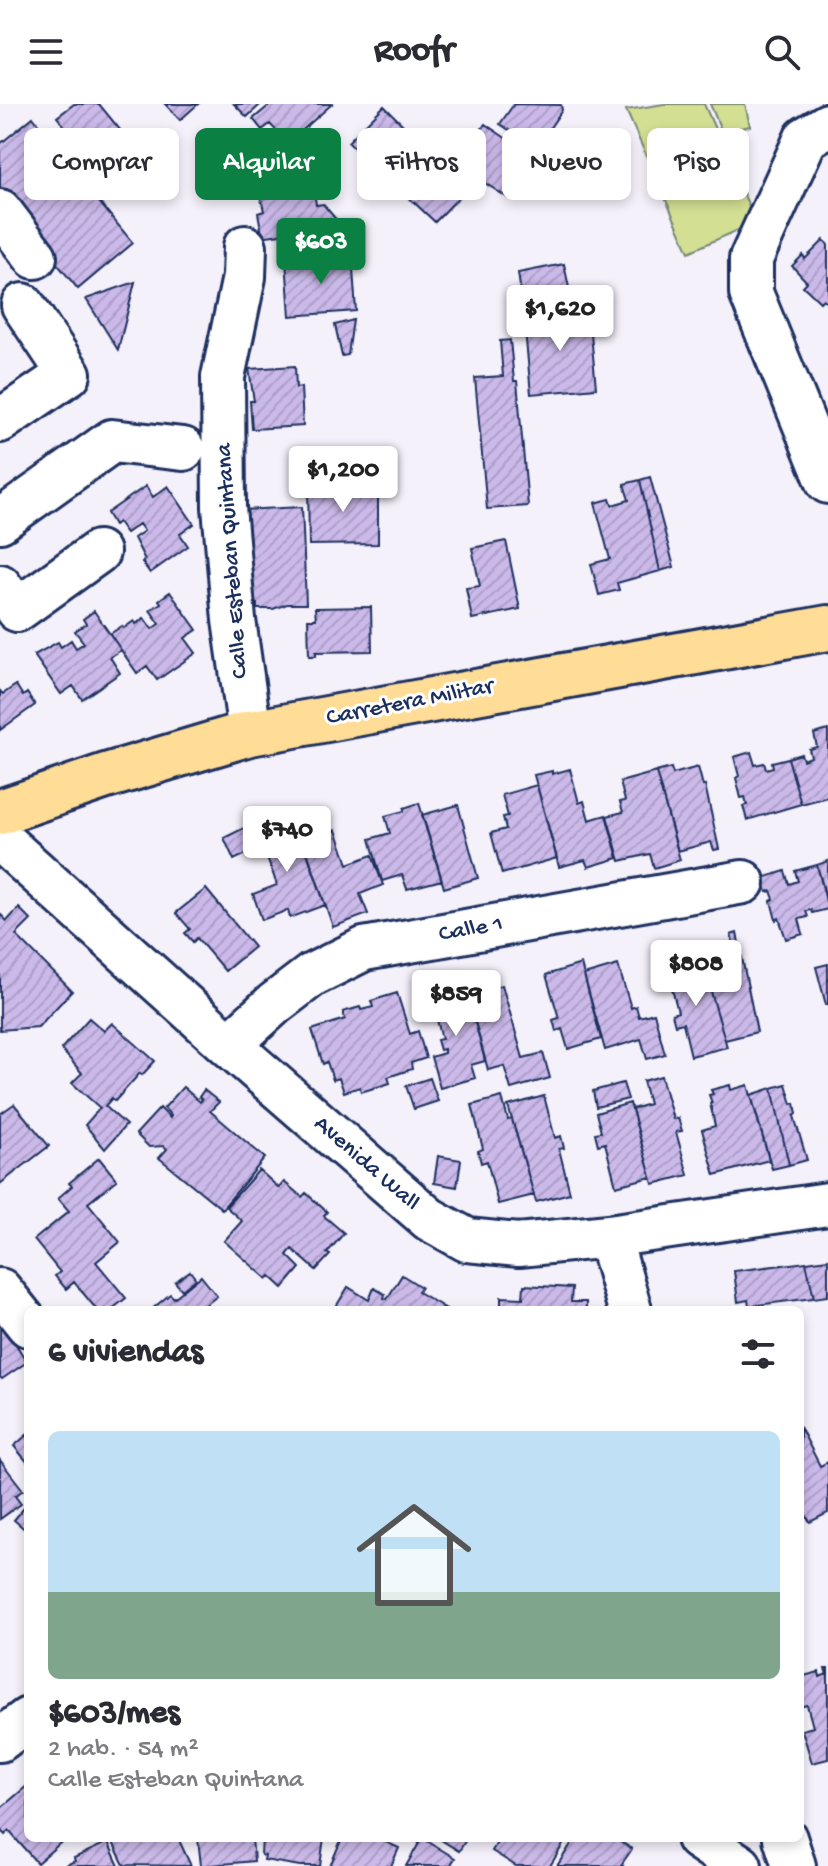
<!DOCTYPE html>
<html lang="es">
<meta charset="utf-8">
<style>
:root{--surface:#fff;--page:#f2f2f3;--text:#2b2b33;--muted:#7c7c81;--accent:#0b8043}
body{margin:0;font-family:"Gochi Hand",sans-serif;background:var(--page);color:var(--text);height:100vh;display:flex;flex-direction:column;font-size:30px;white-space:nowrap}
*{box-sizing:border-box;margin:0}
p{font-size:26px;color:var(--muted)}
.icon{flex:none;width:44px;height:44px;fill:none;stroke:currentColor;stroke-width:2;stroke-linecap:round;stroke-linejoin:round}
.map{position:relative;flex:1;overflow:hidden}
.details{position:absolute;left:24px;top:1202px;width:780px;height:536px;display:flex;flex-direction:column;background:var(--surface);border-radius:12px;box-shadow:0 4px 12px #0003}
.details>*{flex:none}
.hud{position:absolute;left:24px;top:24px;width:780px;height:72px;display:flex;gap:16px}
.price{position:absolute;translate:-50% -68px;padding:0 18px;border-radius:8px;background:#fff;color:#222;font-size:26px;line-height:52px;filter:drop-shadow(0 2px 4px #0008)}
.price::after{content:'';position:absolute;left:50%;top:48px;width:24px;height:18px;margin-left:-12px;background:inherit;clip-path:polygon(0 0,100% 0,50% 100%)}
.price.selected{background:var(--accent);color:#fff}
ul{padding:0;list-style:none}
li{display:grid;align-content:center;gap:16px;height:424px;padding:0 24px}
li span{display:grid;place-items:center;height:248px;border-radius:12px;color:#555}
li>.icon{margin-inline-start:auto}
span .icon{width:144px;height:144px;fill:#fffc;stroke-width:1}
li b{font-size:34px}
h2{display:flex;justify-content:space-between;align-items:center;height:96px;padding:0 24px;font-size:34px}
.pill{padding:0 28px;border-radius:12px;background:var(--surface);box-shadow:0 4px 12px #0003;font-size:28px;line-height:72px}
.pill.selected{background:var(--accent);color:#fff}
header{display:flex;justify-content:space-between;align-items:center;height:104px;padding:0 24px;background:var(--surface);font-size:36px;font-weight:700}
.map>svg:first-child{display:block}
.pitch{fill:#d3df93;stroke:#778778;stroke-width:2}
.building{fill:url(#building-hatch);stroke:#1b2f5e;stroke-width:2}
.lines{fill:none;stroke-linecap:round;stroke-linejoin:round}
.minor-casing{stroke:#1b2f5e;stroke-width:48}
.major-casing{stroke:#1b2f5e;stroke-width:50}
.minor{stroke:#fff;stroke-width:42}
.major{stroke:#ffdd96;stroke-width:44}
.labels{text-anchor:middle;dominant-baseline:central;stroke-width:6;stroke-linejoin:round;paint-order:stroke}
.street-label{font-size:24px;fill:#1b2f5e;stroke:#fff}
</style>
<header><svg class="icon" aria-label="menu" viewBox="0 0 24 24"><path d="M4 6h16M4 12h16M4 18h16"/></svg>Roofr<svg class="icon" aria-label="search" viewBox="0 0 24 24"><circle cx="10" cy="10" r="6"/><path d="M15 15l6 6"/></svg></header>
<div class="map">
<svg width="828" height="1762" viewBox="0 0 828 1762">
<defs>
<pattern id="building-hatch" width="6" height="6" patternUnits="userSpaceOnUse" patternTransform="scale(2)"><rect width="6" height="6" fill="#cbb9e9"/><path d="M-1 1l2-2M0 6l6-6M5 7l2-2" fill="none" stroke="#ae9fca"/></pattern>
</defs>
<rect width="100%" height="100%" fill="#f5f1fb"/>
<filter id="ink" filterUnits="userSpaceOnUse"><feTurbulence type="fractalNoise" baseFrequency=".0125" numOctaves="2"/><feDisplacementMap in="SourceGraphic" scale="16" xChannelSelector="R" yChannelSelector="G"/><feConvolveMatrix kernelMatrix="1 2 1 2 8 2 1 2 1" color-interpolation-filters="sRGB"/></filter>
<g filter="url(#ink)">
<path class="pitch" d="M664 0H704L756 118 689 148 626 6Z
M710 0H745L750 22 722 28Z"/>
<path class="building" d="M74 0H99L126 33 117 40 137 65 115 83 57 13Z
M165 0H198L180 16Z
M234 0H261L247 13Z
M271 0H332L297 31 307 42 289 58 279 48 288 39 270 20 262 26 253 15Z
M514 0 561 1 562 6 536 44 500 20Z
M384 2 430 48 394 84 348 38Z
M33 13 74 67 77 64 84 74 81 76 133 139 78 185 0 90V40Z
M485 20 535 54 508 94 457 61Z
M276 47 313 86 291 88V86L251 92 247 60 255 58 254 53Z
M437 55 467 85 435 118 404 89Z
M314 87 316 101 323 100 341 121 267 132 262 130 258 109 264 107 261 94Z
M824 136 828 141V199L823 195 820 198 803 182 807 178 792 162 803 151 805 155Z
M352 151 356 207 290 212 286 156Z
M564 160 572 198 549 203V208L524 210 518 169Z
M135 178 118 246 86 195Z
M589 208 596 284 531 290 524 215Z
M353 216 348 251 342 252 335 221Z
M510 236 514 277H517L528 402 487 405 475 274 503 272 500 237Z
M295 262 296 284 301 283 303 322 252 325 250 297H254L249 265Z
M650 373 674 463 660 467 640 376Z
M640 376 660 467 617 479 619 486 599 491 591 460 610 455 595 399 610 395 612 401 629 396 624 380Z
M308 379H378V440L309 441Z
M146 382 153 393 168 382 194 420 180 430 188 442 150 469 142 458 145 456 134 434 144 427 139 420 126 429 118 418 114 421 107 409Z
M302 403 306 500H287L273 505H257V500L244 501 241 406Z
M506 437 520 505 472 515 466 484 480 482 472 444Z
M170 488 197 526 185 534 196 549 157 576 147 562 137 569 110 530 122 522 124 524 134 517 136 520 144 514 152 525 160 520 150 506 161 499 159 496Z
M371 503 372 547 316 548V552H309L308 515H316L315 504Z
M94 507 121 546 110 553 120 569 82 595 73 582 61 590 34 551 58 538 61 543 71 536 76 544 84 539 75 527 86 520 83 515Z
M16 581 23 592 27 589 35 601 0 626V587L3 590Z
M828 626V693L801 700 788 654 801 650 803 656 811 653 809 645 817 643 814 630Z
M751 648 755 661 764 659 766 665 773 663 772 658 788 654 801 700 747 716 743 702 747 701 745 693 741 694 736 674 739 672 734 653Z
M698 663 703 682 705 681 719 745 714 746 711 738 678 747 656 668 671 664 673 670Z
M570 665 579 699 584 697 589 716 606 711 618 754 588 763 585 756 559 763 534 671 552 667V670Z
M656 668 680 756 654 764 650 750 620 757 607 712 623 708 620 698 625 697 620 678Z
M537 681 557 754 502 770 491 729 506 725 503 713 508 712 502 691Z
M419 699 442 776 407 785 402 771 382 777 370 735 390 729 385 712 404 707V704Z
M458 701 478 774 444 784 422 711Z
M276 711 283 732 299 726 325 801 290 814 288 806 262 816 253 790 277 781 255 719Z
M246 723 257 745 234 756 224 734Z
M336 726 348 760 372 751 383 781 360 790 368 810 333 823 302 733 318 727 320 732Z
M828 757V801L817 761Z
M817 761 828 805 812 809 811 806 806 807 808 813 799 815 803 830 786 835 779 814 776 816 771 797 774 795 771 787 767 788 763 774 785 767 789 780 798 777 795 767Z
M206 785 254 843 225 867 197 834 193 838 185 829 190 825 176 809Z
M19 804 31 816 16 831 72 887 38 923 0 926V810L7 817Z
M737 829 757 928 725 936 704 864 725 858 723 851 735 845 731 831Z
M702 856 727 943 691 952 683 919 675 921 672 910 678 908 666 861 680 858 682 862Z
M581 860 601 935 568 945 562 925 556 927 553 916 559 914 546 871Z
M828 860V901H826L816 863Z
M618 861 631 904 636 902 639 913 654 909 665 950 647 955 641 935 605 946 584 871Z
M502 881 523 954 543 949 550 974 511 985 504 962 488 966 468 891Z
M466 883 485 957 471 961 475 974 440 984 431 953 444 949V945L440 946 437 936 442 935 431 893Z
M397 889 410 930 418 927 426 954 411 959 412 965 388 973 390 979 361 988 360 983 344 988 339 974 333 976 327 958 323 960 312 926 345 915 343 908 360 903 361 906 373 903 371 897Z
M89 914 104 927 112 919 155 957 142 971 140 969 115 997 112 994 105 1002 126 1021 105 1045 85 1021 100 1004 72 979 82 969 61 945Z
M661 972 673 1015 678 1014 682 1027 676 1028 688 1071 653 1080 632 1005 649 1000 643 977Z
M430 974 438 997 414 1005 406 982Z
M623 979 628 995 596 1003 593 987Z
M786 980 792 1000 795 999 797 1010 794 1012 807 1056 789 1061 772 984Z
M730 981 731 986 748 981 769 1056 715 1071 702 1026 715 1022 710 999H712L709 991 713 990 711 986Z
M183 983 200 998 202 996 199 993 204 986 219 998 210 1007 265 1054 222 1105 159 1054 167 1045 164 1042 149 1043 136 1030 160 1004 170 1014 171 1012 164 1004Z
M772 984 789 1061 772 1065 751 991Z
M544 992 555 1034 561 1032 564 1044 559 1045 570 1089 536 1098 508 1002Z
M502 993 508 1016 512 1015 534 1091 498 1100 487 1057 481 1059 478 1047 483 1045 472 1001Z
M630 999 651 1073 616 1082 605 1039 598 1041 595 1029 601 1028 596 1009Z
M14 1000 49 1042 0 1080V1010Z
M438 1052 461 1056 457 1083 434 1079Z
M99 1054 117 1076 88 1099 120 1138 96 1158 126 1194 111 1206H97L74 1178 66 1185 55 1172 60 1168 34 1136 69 1107 58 1094 72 1082 69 1079Z
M259 1066 279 1084 284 1078 302 1093 306 1089 327 1108 324 1112 344 1129 327 1149 330 1151 316 1166 292 1145 287 1151 300 1164 283 1184 270 1172 267 1175 224 1137 242 1117 226 1103Z
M828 1155V1192L814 1194 806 1158Z
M806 1158 814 1194 749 1202 748 1196 738 1198 734 1167Z
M190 1167 196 1175 182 1186 175 1178Z
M402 1171 421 1183 418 1188 448 1206H334L348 1183 369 1196 374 1184 385 1190 384 1194 387 1195Z
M201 1172 217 1192 199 1206H151L170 1190 174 1194Z
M524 1181 572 1184 571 1198H586V1206H501V1193L523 1194Z
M0 1215 27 1258 2 1275 0 1273Z
M800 1323 820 1362 828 1358V1409L810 1418 804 1408 800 1410Z
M28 1330V1359L14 1342Z
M0 1356 23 1386 15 1392 21 1400 0 1415Z
M28 1399V1428L14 1416Z
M825 1565H828V1655L812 1659 802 1626 813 1623 807 1601 800 1603V1573L819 1568 820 1573 827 1570Z
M28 1681V1734H66L37 1759 9 1727 5 1731 0 1725V1705Z
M111 1734H178L191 1762 124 1761Z
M198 1734H252L254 1757 201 1762Z
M262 1734H324L320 1762H300L264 1756 265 1752 261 1751Z
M342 1734H377L399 1744 391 1762H330Z
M422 1734 455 1754 450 1762H406Z
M438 1734H467L459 1747Z
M500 1734H567L550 1762H516L492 1747Z
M575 1734H615L632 1745 621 1761 624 1762H557Z
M108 1738 119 1762H64L75 1757 74 1754Z"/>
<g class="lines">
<defs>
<path id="minor" d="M828 21 806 34 751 155V189L828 378
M0 107 35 153
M245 143 244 173 223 273 224 403 234 516 250 629
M0 317 69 270 23 201
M0 417 112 337 183 345
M0 482 17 506 98 448
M0 735 229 941 429 1115 467 1136 519 1141 609 1132 828 1100
M229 941 274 900 312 871 364 845 743 778
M609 1132 630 1206
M0 1186 28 1221
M0 1636 28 1615
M698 1734 740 1762
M785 1734 794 1762"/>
<path id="major" d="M0 708 106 672 250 629 828 524"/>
</defs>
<use href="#minor" class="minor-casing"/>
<use href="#major" class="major-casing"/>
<use href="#minor" class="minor"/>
<use href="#major" class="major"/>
</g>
</g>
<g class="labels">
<g class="street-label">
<text transform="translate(233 457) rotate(-94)">Calle Esteban Quintana</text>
<text transform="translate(410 599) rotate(-11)">Carretera Militar</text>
<text transform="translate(471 826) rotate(-10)">Calle 1</text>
<text transform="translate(366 1060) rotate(41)">Avenida Wall</text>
</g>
</g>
</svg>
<b class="price selected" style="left:321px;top:182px">$603</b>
<b class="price" style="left:560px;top:249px">$1,620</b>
<b class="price" style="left:343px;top:410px">$1,200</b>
<b class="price" style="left:287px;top:770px">$740</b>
<b class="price" style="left:696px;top:904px">$808</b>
<b class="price" style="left:456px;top:934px">$859</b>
<div class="hud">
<a class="pill">Comprar</a>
<a class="pill selected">Alquilar</a>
<a class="pill">Filtros</a>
<a class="pill">Nuevo</a>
<a class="pill">Piso</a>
</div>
<section class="details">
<h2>6 viviendas<svg class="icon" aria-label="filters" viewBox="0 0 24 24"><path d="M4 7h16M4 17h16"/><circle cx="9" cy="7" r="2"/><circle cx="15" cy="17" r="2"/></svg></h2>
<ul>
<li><span style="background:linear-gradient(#bfe0f5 65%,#7fa58c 0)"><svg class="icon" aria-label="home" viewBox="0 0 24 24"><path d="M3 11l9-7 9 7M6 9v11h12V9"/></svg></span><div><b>$603/mes</b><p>2 hab. · 54 m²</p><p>Calle Esteban Quintana</p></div></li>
</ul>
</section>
</div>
